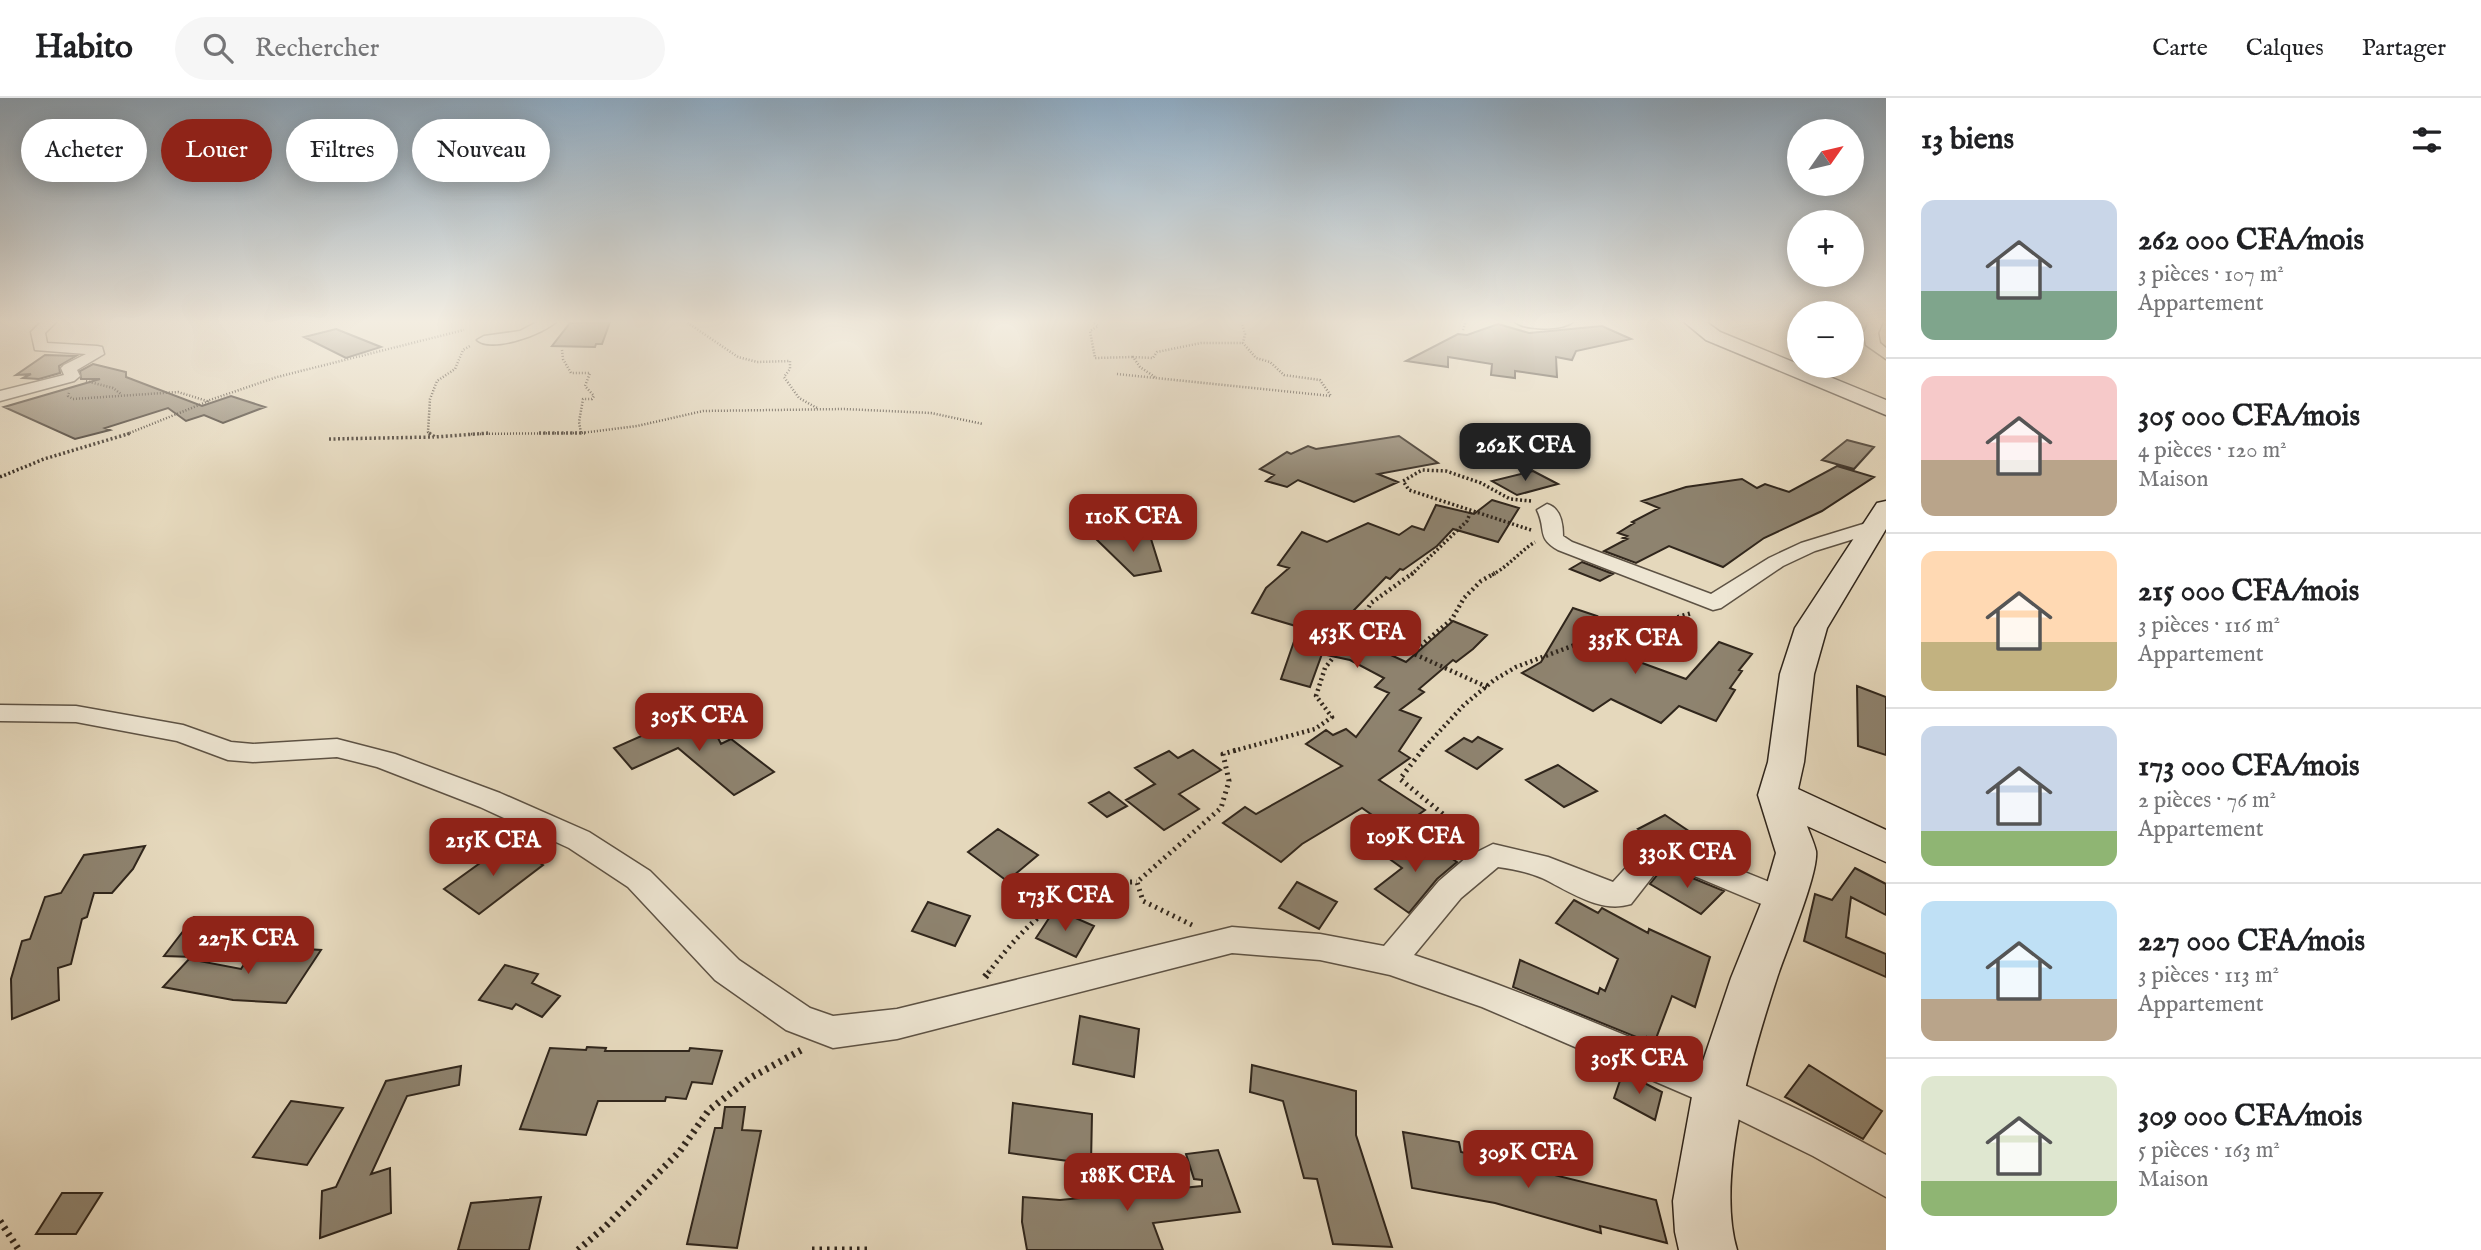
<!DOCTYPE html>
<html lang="fr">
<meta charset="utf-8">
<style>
:root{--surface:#fff;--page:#f6f6f6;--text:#202124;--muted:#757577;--line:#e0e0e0;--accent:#8f2418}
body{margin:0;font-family:"IM FELL English",serif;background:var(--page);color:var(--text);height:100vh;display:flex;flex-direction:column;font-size:26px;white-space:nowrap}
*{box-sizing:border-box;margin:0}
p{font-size:23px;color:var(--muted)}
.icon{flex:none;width:38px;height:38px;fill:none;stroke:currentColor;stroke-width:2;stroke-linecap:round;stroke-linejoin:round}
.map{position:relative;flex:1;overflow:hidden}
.side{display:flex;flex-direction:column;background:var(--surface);width:595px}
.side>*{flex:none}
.hud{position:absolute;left:21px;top:21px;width:665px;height:63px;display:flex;gap:14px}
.needle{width:46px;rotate:56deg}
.controls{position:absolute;left:1787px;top:21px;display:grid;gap:14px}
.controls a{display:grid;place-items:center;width:77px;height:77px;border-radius:50%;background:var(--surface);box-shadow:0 4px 18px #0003;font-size:35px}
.price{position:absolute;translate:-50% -60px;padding:0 16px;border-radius:14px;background:var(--accent);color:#fff;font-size:23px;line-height:46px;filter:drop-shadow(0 2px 4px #0008)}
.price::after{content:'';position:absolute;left:50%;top:42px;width:21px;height:16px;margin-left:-10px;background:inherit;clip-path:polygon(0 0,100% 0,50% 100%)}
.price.selected{background:#222;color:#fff}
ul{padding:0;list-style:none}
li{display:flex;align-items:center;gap:21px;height:175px;padding:0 35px}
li+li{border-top:2px solid var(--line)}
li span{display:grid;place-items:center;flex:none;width:196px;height:140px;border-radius:14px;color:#555}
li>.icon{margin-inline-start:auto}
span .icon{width:84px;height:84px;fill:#fffc;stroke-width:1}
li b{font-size:30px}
h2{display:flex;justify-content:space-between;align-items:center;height:84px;padding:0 35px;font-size:30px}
.pill{padding:0 24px;border-radius:32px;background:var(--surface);box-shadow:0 4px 18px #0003;font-size:24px;line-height:63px}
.pill.selected{background:var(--accent);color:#fff}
header{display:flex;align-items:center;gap:42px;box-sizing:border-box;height:98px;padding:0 35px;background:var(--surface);border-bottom:2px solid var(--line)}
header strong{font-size:33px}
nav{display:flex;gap:38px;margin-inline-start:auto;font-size:24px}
.search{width:490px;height:63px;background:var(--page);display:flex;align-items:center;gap:18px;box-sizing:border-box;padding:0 24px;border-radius:38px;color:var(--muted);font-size:26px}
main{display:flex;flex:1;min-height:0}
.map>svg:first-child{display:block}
.building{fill:#8e836f;stroke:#30261c;stroke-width:2}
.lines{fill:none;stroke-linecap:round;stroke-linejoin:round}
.street-casing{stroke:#5d5244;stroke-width:3}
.secondary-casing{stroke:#30261c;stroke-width:3}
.path-far4{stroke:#30261c;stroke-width:2.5;stroke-dasharray:1 2;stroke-linecap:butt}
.path-far3{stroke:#30261c;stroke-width:3.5;stroke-dasharray:2 2.5;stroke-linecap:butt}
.path-far2{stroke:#30261c;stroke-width:4.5;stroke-dasharray:2 3.5;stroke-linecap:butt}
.path-far1{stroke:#30261c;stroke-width:5;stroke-dasharray:2 4.5;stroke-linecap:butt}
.path{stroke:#30261c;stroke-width:7;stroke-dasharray:2.5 5;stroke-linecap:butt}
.street{fill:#eee6d3;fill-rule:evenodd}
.secondary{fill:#eee6d3;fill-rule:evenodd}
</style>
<header>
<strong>Habito</strong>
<div class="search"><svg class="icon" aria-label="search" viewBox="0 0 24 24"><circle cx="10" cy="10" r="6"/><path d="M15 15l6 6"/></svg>Rechercher</div>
<nav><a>Carte</a><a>Calques</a><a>Partager</a></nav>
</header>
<main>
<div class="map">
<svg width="1886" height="1152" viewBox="0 0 1886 1152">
<rect width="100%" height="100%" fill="#e5d8bc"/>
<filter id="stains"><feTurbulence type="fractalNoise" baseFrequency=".00286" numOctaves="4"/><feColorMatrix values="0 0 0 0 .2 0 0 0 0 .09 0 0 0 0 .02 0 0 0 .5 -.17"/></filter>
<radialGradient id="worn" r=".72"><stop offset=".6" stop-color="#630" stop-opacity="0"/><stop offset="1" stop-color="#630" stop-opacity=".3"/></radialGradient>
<path class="building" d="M610 224 602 246H596L595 249 552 248 570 225Z
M1498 226 1529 235 1602 228 1631 241 1576 253 1572 262 1556 259 1557 279 1515 273V280L1491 277 1492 266 1448 259V269L1406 263 1458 236 1467 237Z
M336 231 381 249 346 260 304 239Z
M45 257 76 258 59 268 60 275 39 281 23 280 31 276 16 277Z
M93 266 126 274V279L202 308 231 298 265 309 223 325 204 317 186 323 168 310 105 330 110 332 75 341 4 309 100 281H81L80 273Z
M1399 338 1438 365 1378 376 1398 384 1354 404 1298 382 1287 389 1266 383 1274 377 1260 371 1287 354 1291 356 1308 348 1316 351Z
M1847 342 1874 349 1854 371 1822 362Z
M1837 368 1874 379 1822 413 1764 440 1723 469 1669 448 1636 465 1604 453 1627 441 1623 440 1627 438 1618 435 1634 425 1632 424 1659 410 1642 403 1686 389 1742 381 1757 390 1765 386 1789 394Z
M1533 373 1558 386 1517 397 1492 383Z
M1492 402 1519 410 1498 444 1453 431 1437 448 1403 472 1400 471 1390 481 1386 479 1328 539 1383 550 1382 553 1406 564 1453 523 1487 537 1473 551 1456 564 1453 562 1419 591 1424 594 1400 612 1421 620 1399 653 1410 660 1379 682 1425 712 1395 733 1362 710 1302 746 1281 764 1223 725 1245 709 1256 716 1342 668 1306 646 1326 632 1333 637 1346 631 1356 639 1389 595 1375 589 1384 580 1350 562 1322 556 1310 589 1281 581 1299 529 1252 515 1266 490 1289 470 1278 467 1302 434 1327 444 1368 425 1399 437 1412 428 1424 432 1436 407 1474 416Z
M1095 440 1151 441 1161 473 1134 478Z
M1582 464 1613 476 1600 483 1570 471Z
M1573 510 1597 518 1579 542 1686 581 1719 544 1752 556 1739 572 1742 573 1730 590 1735 592 1716 623 1679 608 1661 625 1611 601 1593 613 1522 575 1541 564Z
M1857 588 1886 599V657L1858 648Z
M707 618 721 646 731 641 774 674 734 697 678 650 632 671 614 650 664 628Z
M1478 639 1502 651 1477 671 1446 653 1464 640 1472 644Z
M1193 652 1221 672 1179 696 1199 711 1164 732 1126 702 1155 686 1135 670 1169 653 1178 660Z
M1558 667 1597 693 1564 709 1526 682Z
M1109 694 1127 708 1107 719 1089 705Z
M1665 717 1702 742 1689 749 1671 742 1658 745 1638 731Z
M998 731 1038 757 1007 783 968 754Z
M1422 741 1457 764 1437 781 1409 815 1375 791 1402 770 1391 762Z
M508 745 543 767 479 816 444 791Z
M145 748 133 771 112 795H94L87 819 82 821 71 866 58 870 59 902 12 921 11 881 22 843 30 841 45 799 61 795 84 757Z
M1668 770 1724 793 1701 816 1650 786 1658 776Z
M1855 770 1886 786V817L1851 799 1846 839 1886 856V879L1804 843 1815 796 1832 802Z
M1297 784 1337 804 1319 831 1279 810Z
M1574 802 1598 815 1602 810 1648 835 1649 831 1710 859 1695 909 1672 898 1655 943 1647 939 1646 943 1513 889 1520 862 1598 896 1600 890 1605 893 1618 861 1556 825Z
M928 804 970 818 955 848 912 833Z
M1055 811 1094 828 1076 859 1036 840Z
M194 819 223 821 194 859 164 858Z
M256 848 321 852 286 905 233 902 163 889 189 861 241 871Z
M505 867 538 876 532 885 560 898 542 919 516 906 512 911 479 902Z
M1080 918 1139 931 1134 979 1073 966Z
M587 949 606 950 605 953H689L690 950 722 953 712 986 692 984 686 1001 666 999 665 1003H598L586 1037 520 1031 550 950 586 952Z
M1252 967 1356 993V1037L1392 1149 1333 1146 1317 1081 1304 1080 1283 1003 1250 994Z
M1809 967 1882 1013 1863 1041 1785 999Z
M461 968 459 987 407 998 371 1076 390 1070 391 1115 320 1140 322 1093 336 1089 386 983Z
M1623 974 1662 994 1655 1022 1614 1000Z
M291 1003 343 1010 307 1067 253 1059Z
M1013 1005 1092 1016 1091 1066 1009 1055Z
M725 1009H745L742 1032 761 1033 737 1150 687 1146 715 1030H722Z
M1403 1034 1459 1044 1461 1054 1656 1102 1667 1145 1600 1128 1601 1135 1495 1105 1412 1090Z
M1218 1052 1240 1114 1153 1125 1163 1152H1027L1022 1124 1023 1099 1060 1102 1202 1088V1082L1194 1081 1186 1056Z
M62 1095H102L76 1136H36Z
M541 1099 529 1152H458L471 1105Z"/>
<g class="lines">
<defs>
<path id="street" d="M42 223H57L45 235 47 245 97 248 102 249 104 256 77 272 80 278 74 283 0 303V293L64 277 61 270 64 267 86 256 35 252 31 234Z
M539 223H557C544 236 492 255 477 242L484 238 520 233Z
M1869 223H1883L1878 235 1880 245 1886 250V261L1866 247 1864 235Z
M1547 406C1561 410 1563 426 1563 438L1572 444 1711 496 1769 460 1801 445 1876 422 1883 424 1886 428 1883 432 1815 453 1783 468 1721 510 1713 512 1558 452C1536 439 1547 433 1537 412Z
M0 607 76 608 183 627 231 644 253 646 337 641 395 656 500 695 589 734 650 773 739 862 810 910 833 918 897 911 1232 829 1320 836 1384 848 1439 783 1467 759 1493 746 1548 759 1613 784 1641 753 1670 744 1794 794 1799 803 1794 812 1783 815 1668 767 1656 774 1631 806C1600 816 1569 793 1542 780 1528 774 1513 771 1498 769L1461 800 1414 857C1494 883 1571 915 1649 947 1730 980 1810 1014 1886 1057V1099L1813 1058 1705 1005 1482 909 1390 877 1320 862 1232 855 897 941 833 950 786 932 715 882 628 789 569 750 480 709 377 669 337 659 253 664 228 662 177 643 76 624 0 623Z"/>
<path id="secondary" d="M1514 223H1574C1564 233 1524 233 1514 223Z
M1683 223H1705L1720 234 1886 302V317L1706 242Z
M1886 403V431L1827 530 1814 576 1804 664 1798 691 1886 732V764L1807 728C1810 736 1814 745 1816 753 1819 775 1785 855 1777 880 1753 954 1715 1078 1737 1152H1679L1675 1134 1673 1103 1693 993 1731 880 1762 803 1776 755 1758 697 1768 664 1780 576 1795 530 1877 405Z"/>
</defs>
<use href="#street" class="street-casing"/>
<use href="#secondary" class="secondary-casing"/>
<path class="path-far4" d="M685 223 738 259 757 264 790 263V271L784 279 799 300 817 310
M1092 223 1098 228 1090 233 1095 260 1133 259
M1463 232 1466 223
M562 252 563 261 571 275H590L585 288 594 298 592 301H583L579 324 581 335
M1117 276 1331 298 1320 282 1284 277 1270 264 1256 260 1243 245 1245 236 1241 223
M1155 279 1140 269 1133 259 1153 260 1157 254 1201 245H1243
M86 283 113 290 121 296
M69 295 68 298 73 301 178 294 207 303 277 279 464 232
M127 336 209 303
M431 336 428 334 430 301 437 283 455 271 463 252 470 248
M468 336 581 335 637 328 703 313 844 311 931 315 983 326"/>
<path class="path-far3" d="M429 335 435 339 489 335
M539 335H585
M329 341 434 339
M0 379 44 361 131 335
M1531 403 1510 401 1481 385 1446 373 1422 372 1403 383 1409 392 1531 432
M1411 477 1467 423 1471 413
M1492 477C1509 468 1519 454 1535 444"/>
<path class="path-far2" d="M1487 589 1412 555 1452 521 1464 500 1481 483 1495 475
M1233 653 1315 631 1332 619 1316 598 1325 570 1358 528 1371 505 1413 475
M1421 653 1464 607 1494 582 1516 569 1612 533 1665 523 1692 515"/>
<path class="path-far1" d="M1423 651 1400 681 1476 743
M1192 827 1143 803 1137 784 1221 710 1229 683 1223 656 1240 651
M988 875C1029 822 1067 783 1137 784"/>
<path class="path" d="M985 879 990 873
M0 1123 19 1152
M578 1152 606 1128 680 1053 709 1012 750 980 805 950
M812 1152H867"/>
<use href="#street" class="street"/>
<use href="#secondary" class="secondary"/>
</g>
<linearGradient id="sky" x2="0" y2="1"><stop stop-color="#8eaac1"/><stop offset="0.58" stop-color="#f3ede1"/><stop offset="1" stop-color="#f3ede1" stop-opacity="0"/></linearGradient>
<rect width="1886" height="385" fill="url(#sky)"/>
<rect width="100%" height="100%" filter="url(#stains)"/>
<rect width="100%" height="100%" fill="url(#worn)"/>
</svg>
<div class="controls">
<a><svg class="needle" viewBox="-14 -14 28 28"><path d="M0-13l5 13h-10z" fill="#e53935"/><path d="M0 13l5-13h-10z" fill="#757577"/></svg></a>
<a>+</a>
<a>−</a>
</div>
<b class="price selected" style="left:1525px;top:385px">262K CFA</b>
<b class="price" style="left:1133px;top:456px">110K CFA</b>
<b class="price" style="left:1357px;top:572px">453K CFA</b>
<b class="price" style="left:1635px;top:578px">335K CFA</b>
<b class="price" style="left:699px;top:655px">305K CFA</b>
<b class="price" style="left:1415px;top:776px">109K CFA</b>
<b class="price" style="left:493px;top:780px">215K CFA</b>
<b class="price" style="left:1687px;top:792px">330K CFA</b>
<b class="price" style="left:1065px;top:835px">173K CFA</b>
<b class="price" style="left:248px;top:878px">227K CFA</b>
<b class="price" style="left:1639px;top:998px">305K CFA</b>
<b class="price" style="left:1528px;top:1092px">309K CFA</b>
<b class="price" style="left:1127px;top:1115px">188K CFA</b>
<div class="hud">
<a class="pill">Acheter</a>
<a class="pill selected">Louer</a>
<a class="pill">Filtres</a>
<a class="pill">Nouveau</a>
</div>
</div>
<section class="side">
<h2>13 biens<svg class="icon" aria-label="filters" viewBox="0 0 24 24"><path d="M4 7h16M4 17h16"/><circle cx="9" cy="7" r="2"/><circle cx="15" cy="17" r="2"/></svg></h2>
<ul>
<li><span style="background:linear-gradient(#c9d6e8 65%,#7fa58c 0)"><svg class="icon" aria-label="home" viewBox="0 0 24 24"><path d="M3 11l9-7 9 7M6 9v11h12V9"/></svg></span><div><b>262 000 CFA/mois</b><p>3 pièces · 107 m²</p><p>Appartement</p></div></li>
<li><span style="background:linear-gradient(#f6c9c9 60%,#b9a48a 0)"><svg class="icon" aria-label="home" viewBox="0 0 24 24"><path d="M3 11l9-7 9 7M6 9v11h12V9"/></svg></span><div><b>305 000 CFA/mois</b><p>4 pièces · 120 m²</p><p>Maison</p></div></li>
<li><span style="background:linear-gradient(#ffd9b3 65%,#c2b280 0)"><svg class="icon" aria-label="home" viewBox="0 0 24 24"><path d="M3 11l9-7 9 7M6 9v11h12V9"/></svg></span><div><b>215 000 CFA/mois</b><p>3 pièces · 116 m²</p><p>Appartement</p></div></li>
<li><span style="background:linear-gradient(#c9d6e8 75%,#8fb573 0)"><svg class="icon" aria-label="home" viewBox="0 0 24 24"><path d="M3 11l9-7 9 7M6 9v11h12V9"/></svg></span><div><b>173 000 CFA/mois</b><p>2 pièces · 76 m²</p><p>Appartement</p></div></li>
<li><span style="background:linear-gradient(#bfe0f5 70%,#b9a48a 0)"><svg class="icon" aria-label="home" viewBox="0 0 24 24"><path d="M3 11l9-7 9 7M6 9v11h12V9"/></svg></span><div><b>227 000 CFA/mois</b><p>3 pièces · 113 m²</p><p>Appartement</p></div></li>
<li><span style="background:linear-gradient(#dfe7d0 75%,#8fb573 0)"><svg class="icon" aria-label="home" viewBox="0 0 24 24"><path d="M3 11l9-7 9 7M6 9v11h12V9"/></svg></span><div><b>309 000 CFA/mois</b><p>5 pièces · 163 m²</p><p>Maison</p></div></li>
</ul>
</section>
</main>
